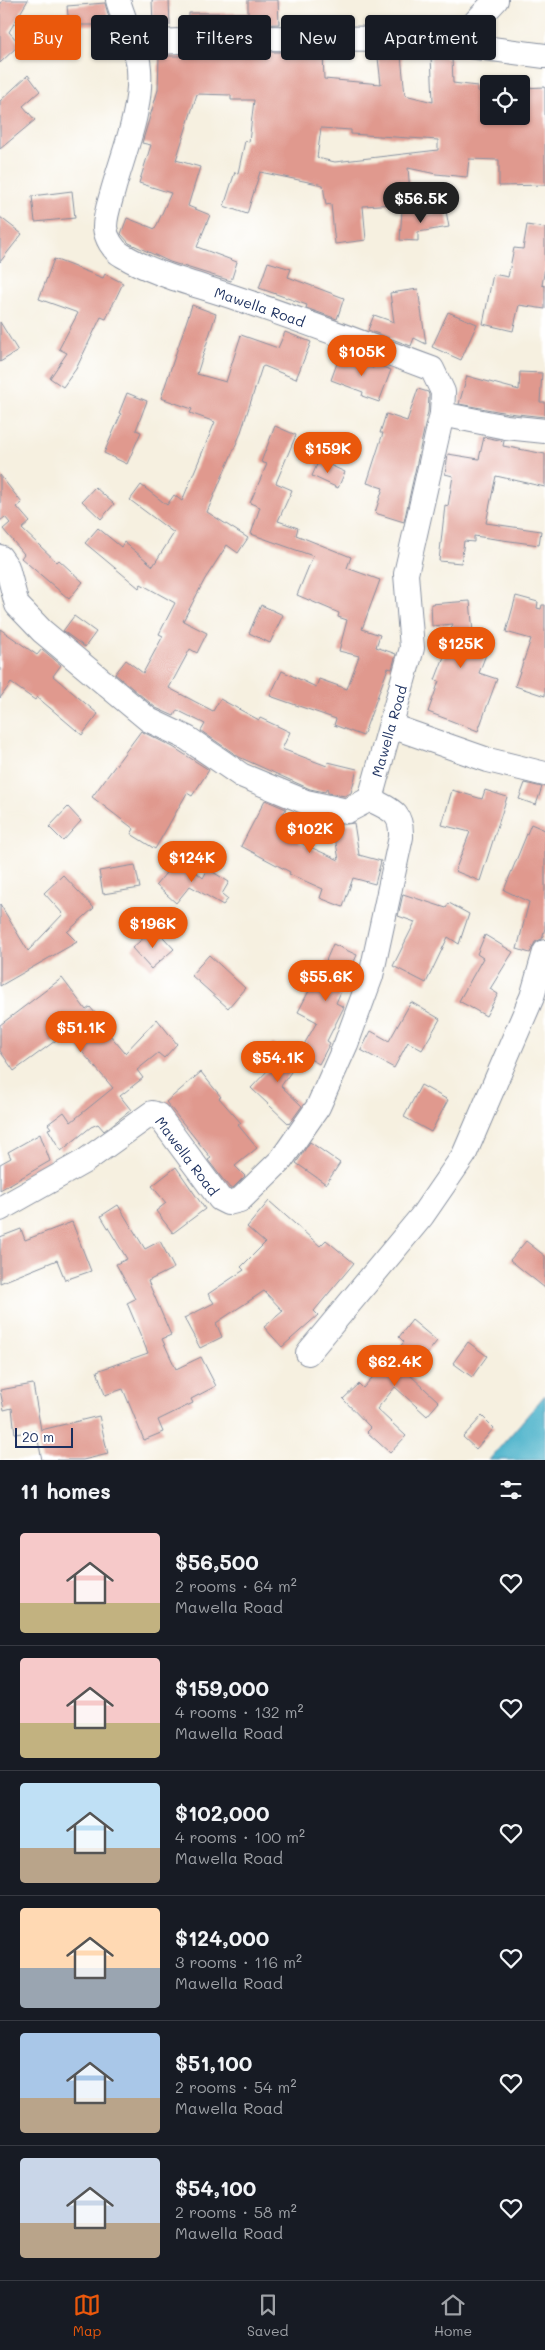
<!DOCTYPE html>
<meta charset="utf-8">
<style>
:root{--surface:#171b24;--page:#20242c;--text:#f1f3f6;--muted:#9ea1a6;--line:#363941;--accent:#ea580c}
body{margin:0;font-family:Mali,sans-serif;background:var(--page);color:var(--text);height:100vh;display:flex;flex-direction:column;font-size:19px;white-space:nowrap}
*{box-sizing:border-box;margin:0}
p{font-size:16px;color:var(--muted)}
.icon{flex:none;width:28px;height:28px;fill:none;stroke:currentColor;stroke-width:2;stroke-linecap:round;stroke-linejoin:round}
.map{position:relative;height:1460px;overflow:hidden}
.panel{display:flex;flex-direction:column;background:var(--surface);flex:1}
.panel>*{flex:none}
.hud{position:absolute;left:15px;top:15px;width:515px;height:45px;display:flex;gap:10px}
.controls{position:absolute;left:480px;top:75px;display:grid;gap:10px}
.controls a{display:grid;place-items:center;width:50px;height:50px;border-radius:5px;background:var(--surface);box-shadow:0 1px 4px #0004;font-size:25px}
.scale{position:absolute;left:15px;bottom:12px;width:58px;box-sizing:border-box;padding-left:5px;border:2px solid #1b2f5e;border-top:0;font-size:14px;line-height:18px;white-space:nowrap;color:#1b2f5e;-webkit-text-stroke:4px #fff;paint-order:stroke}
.price{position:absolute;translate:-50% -42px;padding:0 11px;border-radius:18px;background:var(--accent);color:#fff;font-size:16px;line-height:32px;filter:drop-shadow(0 1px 2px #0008)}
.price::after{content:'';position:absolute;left:50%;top:30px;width:15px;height:11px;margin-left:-8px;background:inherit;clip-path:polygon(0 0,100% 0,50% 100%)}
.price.selected{background:#222;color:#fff}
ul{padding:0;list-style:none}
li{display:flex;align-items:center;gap:15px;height:125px;padding:0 20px}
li+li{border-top:1px solid var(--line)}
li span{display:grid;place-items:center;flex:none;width:140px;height:100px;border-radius:5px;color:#555}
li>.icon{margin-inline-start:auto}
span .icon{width:60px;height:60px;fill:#fffc;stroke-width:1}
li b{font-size:21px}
h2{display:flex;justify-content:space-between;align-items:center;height:60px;padding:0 20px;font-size:21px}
.chip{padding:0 18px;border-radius:5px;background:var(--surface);box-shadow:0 1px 4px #0004;font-size:18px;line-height:45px}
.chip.selected{background:var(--accent);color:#fff}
.menu{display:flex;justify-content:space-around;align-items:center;height:70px;border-top:1px solid var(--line);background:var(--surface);font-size:14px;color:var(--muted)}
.menu a{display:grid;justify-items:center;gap:2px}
.menu .selected{color:var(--accent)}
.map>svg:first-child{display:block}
.water{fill:#4bb2ca;stroke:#337094}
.building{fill:#e0998e;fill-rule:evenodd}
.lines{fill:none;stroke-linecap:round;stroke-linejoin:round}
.minor-casing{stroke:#88909f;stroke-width:26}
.minor{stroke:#fff;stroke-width:24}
.labels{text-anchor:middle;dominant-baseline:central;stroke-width:4;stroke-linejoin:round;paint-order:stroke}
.street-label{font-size:14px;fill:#1b2f5e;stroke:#fff}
</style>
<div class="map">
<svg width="545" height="1460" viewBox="0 0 545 1460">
<rect width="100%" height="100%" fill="#fff"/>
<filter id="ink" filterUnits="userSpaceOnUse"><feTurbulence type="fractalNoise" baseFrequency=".02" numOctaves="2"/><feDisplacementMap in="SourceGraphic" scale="10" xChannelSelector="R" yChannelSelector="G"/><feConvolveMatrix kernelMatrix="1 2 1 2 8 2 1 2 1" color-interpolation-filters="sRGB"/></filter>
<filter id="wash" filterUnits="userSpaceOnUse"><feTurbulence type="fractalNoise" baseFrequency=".0096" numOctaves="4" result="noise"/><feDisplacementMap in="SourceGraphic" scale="20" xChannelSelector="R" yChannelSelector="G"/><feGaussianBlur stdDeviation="1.12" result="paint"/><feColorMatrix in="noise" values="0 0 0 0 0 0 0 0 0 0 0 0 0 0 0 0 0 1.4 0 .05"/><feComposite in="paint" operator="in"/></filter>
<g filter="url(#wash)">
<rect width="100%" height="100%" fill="#f6f0e0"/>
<path class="water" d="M545 1395V1460H489Z"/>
<g id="blocks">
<path class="building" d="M3 0H28L9 32 20 44 0 63V5Z
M152 0H169L170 25H153Z
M248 0H278L279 24 189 27V13H248Z
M105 3 111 25H69L67 6Z
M249 52H323L324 79 381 84 378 58 401 56 405 95 433 102 431 55 452 58 453 83 477 86V91L489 92V116H521V88L545 87V185L499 186V160L469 159 467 177 436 174 408 168 411 203 363 206 366 240 335 244 331 204 326 205 323 185 260 172 247 214 224 206 235 172 238 173 245 141 249 142 254 100H231V95L197 94 176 160 200 167 188 206 210 215 197 247 237 262 231 281 170 262 129 243 121 234 127 218 155 229 171 193 139 183 151 145 142 143 158 90 159 56H189V54ZM321 128 351 130V134L438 140V150L335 162 317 158Z
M28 75 40 91 23 106 35 120 0 149V101Z
M72 191 75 218 35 222 32 196Z
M402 210 420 211V216L446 211 449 227 418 232V241L400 240Z
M0 217 22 234 0 262Z
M527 225 545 228V268L542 285 545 286V309L519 305 513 331 483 324 493 274 508 277 514 248 523 249Z
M54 259 103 278 105 274 123 283 106 319 101 317 76 369 63 387 50 378 67 353 59 349 78 313 39 299Z
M268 262 291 269 288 277 344 298 337 319 306 308 307 305 259 288Z
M418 289 426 344 414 338 411 346 368 330 374 315 394 322 390 293Z
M192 305 216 314 197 374 226 382 241 335 278 348 285 332 311 342 296 379 264 366 262 367 240 435 207 512 248 538 238 553 227 545 205 579 183 621 207 633 197 653 190 649 169 688 213 711 220 699 259 720 260 718 290 732 282 749 327 766 328 762 357 769 351 793 345 796 328 793 327 788 325 792 310 789 239 757 201 731 205 724 177 710 174 716 156 708 115 674 126 660 143 673 163 636 159 634 175 603 141 584 139 588 85 543 98 528 121 547 124 542 153 566 174 533 130 500 141 485 167 505 174 495 182 501 215 422 190 413 192 409 161 398Z
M448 312 477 324 461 360 432 347Z
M0 322 18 351 0 362Z
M340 355 373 368 374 364 391 370 379 402 362 396 363 392 331 380Z
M520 372 542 373 540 402H545V417L508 413 459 404 467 376 519 390Z
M418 389 428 392 429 395 428 412 404 522 375 513 383 488 367 483 383 433H380L386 414 407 421Z
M127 393 147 401 136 430 141 432 127 464 104 453 121 414 119 413Z
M275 426 296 435 276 483 292 490 278 521 298 528 296 535 351 557 347 568 380 580 362 629 380 635 376 647 396 654 392 669 388 668 363 736 334 725 336 719 270 696 282 671 316 687 319 679 347 689 359 656 339 651 347 620 338 617 339 613 297 595 313 556 251 534 260 507 250 503 267 464 261 462Z
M484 437 504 441 503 446 545 454V487L496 476 486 523 541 531 539 545 474 536V542L464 541 461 563 439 561 445 505 448 506 453 476 445 474 448 454 479 459Z
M319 460 345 472 338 488 312 476Z
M0 475 22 503 17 507 30 522 22 529 57 562 59 560 83 582 69 599 21 558 24 554 3 529 10 523 5 517 0 521Z
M95 487 114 504 101 519 82 501Z
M516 596 538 602 537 608 541 609 542 605H545V696L515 686 531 639 506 632Z
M470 601 474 643 488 649 479 673 497 679 478 731 428 712 439 681 435 680 445 654 441 653 453 624 432 626 431 604Z
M261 605 283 615 270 643 249 633Z
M74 616 96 632 85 647 63 631Z
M0 629 37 655 42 649 61 665 53 676 98 714 82 735 37 697 35 700 11 683 0 698Z
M141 731 173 747 209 770 192 796 187 793 155 849 131 834 134 829 92 797Z
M525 783 542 787 536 805 519 799Z
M452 790 482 799 485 790 507 797 480 881 455 871 470 832 442 825Z
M265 800 286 809 283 814 307 827 299 842 339 860 333 826 354 823 359 855 381 861 375 884 353 878 343 907 320 898 323 889 289 874 290 872 241 846Z
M68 807 81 821 63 841 49 827Z
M531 824 545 830V928L542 939 535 942 530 953 517 949 529 902 504 890Z
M179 857 203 878 208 869 229 882 222 894 228 899 223 905 190 886 176 903 156 885Z
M135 865 140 888 103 894 99 871Z
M63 875 94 908 67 932 77 942 0 986V904L28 951 63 914 44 893Z
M403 894 446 908 449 903 469 914 459 944 448 937 426 983 393 966 415 922 398 916Z
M155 928 174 949 151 969 132 948Z
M485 935 513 952 490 989 498 994 486 1016 459 1001 483 958 477 954Z
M333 944 357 955 336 1003 344 1007 327 1041 330 1043 319 1064 299 1053 317 1022 298 1012 310 989 313 991Z
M209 955 245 988 228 1008 191 975Z
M62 978 86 1010 90 1007 107 1027 105 1029 125 1053 157 1019 177 1044 164 1058 158 1053 137 1070 143 1078 120 1096 131 1110 104 1131 98 1124 91 1127 61 1151 48 1129 51 1128 48 1124 64 1112 71 1122 113 1088 66 1033 14 1071 0 1051V1025Z
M411 1002 440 1019 422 1050 408 1042 394 1068 361 1050 371 1031 389 1041Z
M273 1044 298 1062 281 1086 302 1106 289 1124 251 1088 269 1069 259 1062Z
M201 1072 221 1097 219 1098 241 1123 238 1125 257 1148 235 1166 245 1176 233 1188H230L221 1177 208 1160 211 1158 166 1102Z
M421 1085 448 1100 431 1132 404 1117Z
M40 1134 50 1161 0 1190V1164L11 1158 8 1152Z
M310 1142 340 1163 326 1184 296 1163Z
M176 1167 205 1209 173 1233 156 1211 166 1203 152 1186Z
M269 1201 320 1246 326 1240 354 1263 314 1311 318 1315 282 1347 264 1327 283 1311 264 1291 216 1323 222 1337 200 1348 184 1318 214 1303 208 1294 244 1270 241 1267 265 1243 247 1227Z
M118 1205 145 1249 160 1241 174 1268 148 1281 171 1335 162 1339 176 1369 201 1357 216 1386 191 1399 193 1403 158 1420 163 1432 144 1440 123 1389 105 1395 97 1371 148 1353 127 1303 135 1299 116 1264 127 1259 101 1216Z
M72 1222 91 1271 65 1280 57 1260 0 1283V1237L21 1229 25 1240Z
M526 1241 545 1256V1288L510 1260Z
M412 1320 437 1341 410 1375 439 1402 427 1416 395 1387 377 1409 406 1436 390 1453 367 1432 371 1428 343 1399 359 1384 363 1388 404 1342 399 1337Z
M468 1342 487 1356 472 1377 453 1363Z
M33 1384 41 1430 99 1416 108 1454 83 1460H42L36 1431 15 1434 12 1408 4 1410 0 1390Z
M482 1416 494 1428 476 1449 463 1437Z"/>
</g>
</g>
<g filter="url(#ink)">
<use href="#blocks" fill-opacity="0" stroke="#88909f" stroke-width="1"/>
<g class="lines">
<defs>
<g id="minor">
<path id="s1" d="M118 0C124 23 137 44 139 69 142 108 125 149 114 187 111 199 105 214 105 227 106 238 113 250 122 255 159 277 200 285 239 299 304 321 368 345 432 369L443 392 442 414 406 574 412 648 370 799"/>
<path d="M134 43 249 38 415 39 545 56"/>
<path d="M455 44 496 0"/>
<path d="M442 414 506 427 545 431"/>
<path d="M0 557 7 567 17 605 42 631 149 720 187 738 241 775 306 802 347 811 370 799C390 810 402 811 401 837L371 976 346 1044 318 1107 281 1160 240 1200 228 1203 220 1199 158 1115 152 1113 85 1161 0 1209"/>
<path d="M391 726 488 760 545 774"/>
<path d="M308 1353 422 1216 464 1155 532 997 545 952"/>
</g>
</defs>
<use href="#minor" class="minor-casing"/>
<use href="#minor" class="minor"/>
</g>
</g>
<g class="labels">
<g class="street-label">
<text stroke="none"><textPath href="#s1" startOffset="416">Mawella Road</textPath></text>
<text transform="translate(389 731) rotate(-74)">Mawella Road</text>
<text transform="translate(187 1156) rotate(53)">Mawella Road</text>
</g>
</g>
</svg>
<div class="controls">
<a><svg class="icon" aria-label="locate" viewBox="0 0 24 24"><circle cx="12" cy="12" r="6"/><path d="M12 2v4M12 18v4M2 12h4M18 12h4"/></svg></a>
</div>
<div class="scale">20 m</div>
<b class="price selected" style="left:421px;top:224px">$56.5K</b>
<b class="price" style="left:362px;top:377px">$105K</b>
<b class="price" style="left:328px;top:474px">$159K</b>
<b class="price" style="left:461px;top:669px">$125K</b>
<b class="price" style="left:310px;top:854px">$102K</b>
<b class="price" style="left:192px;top:883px">$124K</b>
<b class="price" style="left:153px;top:949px">$196K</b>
<b class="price" style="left:326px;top:1002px">$55.6K</b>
<b class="price" style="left:81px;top:1053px">$51.1K</b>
<b class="price" style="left:278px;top:1083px">$54.1K</b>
<b class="price" style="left:395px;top:1387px">$62.4K</b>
<div class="hud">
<a class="chip selected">Buy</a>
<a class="chip">Rent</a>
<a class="chip">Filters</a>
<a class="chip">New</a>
<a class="chip">Apartment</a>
</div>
</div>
<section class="panel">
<h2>11 homes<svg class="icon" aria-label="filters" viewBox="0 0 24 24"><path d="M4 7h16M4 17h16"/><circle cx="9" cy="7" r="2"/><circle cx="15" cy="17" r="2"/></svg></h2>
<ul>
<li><span style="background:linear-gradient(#f6c9c9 70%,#c2b280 0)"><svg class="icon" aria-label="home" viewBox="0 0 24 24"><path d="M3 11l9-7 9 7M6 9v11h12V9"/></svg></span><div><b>$56,500</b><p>2 rooms · 64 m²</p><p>Mawella Road</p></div><svg class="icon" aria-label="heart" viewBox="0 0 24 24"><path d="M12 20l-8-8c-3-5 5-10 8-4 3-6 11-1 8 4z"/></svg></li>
<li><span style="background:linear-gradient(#f6c9c9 65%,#c2b280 0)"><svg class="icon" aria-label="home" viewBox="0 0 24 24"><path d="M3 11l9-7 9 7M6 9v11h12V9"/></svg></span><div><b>$159,000</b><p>4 rooms · 132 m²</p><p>Mawella Road</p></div><svg class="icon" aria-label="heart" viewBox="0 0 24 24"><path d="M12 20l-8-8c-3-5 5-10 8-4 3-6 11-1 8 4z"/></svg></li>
<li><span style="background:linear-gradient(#bfe0f5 65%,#b9a48a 0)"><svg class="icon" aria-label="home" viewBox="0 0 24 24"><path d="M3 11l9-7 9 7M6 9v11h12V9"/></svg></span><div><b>$102,000</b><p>4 rooms · 100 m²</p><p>Mawella Road</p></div><svg class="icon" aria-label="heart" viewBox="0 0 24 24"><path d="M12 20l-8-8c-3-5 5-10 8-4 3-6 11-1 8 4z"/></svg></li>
<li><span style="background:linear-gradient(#ffd9b3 60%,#9aa5b1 0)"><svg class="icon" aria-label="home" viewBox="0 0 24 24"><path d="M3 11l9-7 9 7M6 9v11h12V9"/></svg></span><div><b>$124,000</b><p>3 rooms · 116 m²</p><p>Mawella Road</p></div><svg class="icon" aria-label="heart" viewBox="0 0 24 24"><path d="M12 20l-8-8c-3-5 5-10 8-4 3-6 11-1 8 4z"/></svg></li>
<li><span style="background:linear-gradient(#a9c7e8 65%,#b9a48a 0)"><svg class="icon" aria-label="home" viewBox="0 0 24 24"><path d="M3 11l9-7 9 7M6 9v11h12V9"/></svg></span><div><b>$51,100</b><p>2 rooms · 54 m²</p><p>Mawella Road</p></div><svg class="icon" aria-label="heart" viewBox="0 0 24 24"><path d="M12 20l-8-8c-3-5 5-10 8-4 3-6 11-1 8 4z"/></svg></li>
<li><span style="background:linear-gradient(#c9d6e8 65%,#b9a48a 0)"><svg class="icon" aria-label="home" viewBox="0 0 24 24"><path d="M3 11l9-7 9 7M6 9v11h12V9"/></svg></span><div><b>$54,100</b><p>2 rooms · 58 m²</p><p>Mawella Road</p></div><svg class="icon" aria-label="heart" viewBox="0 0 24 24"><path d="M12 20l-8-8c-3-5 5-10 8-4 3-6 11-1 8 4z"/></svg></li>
</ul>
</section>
<nav class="menu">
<a class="selected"><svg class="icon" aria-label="map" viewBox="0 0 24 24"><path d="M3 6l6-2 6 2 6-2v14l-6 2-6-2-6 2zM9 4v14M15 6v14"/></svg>Map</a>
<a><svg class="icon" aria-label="saved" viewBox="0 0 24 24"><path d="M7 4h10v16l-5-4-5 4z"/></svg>Saved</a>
<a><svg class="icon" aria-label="home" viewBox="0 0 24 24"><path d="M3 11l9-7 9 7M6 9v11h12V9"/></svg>Home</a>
</nav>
